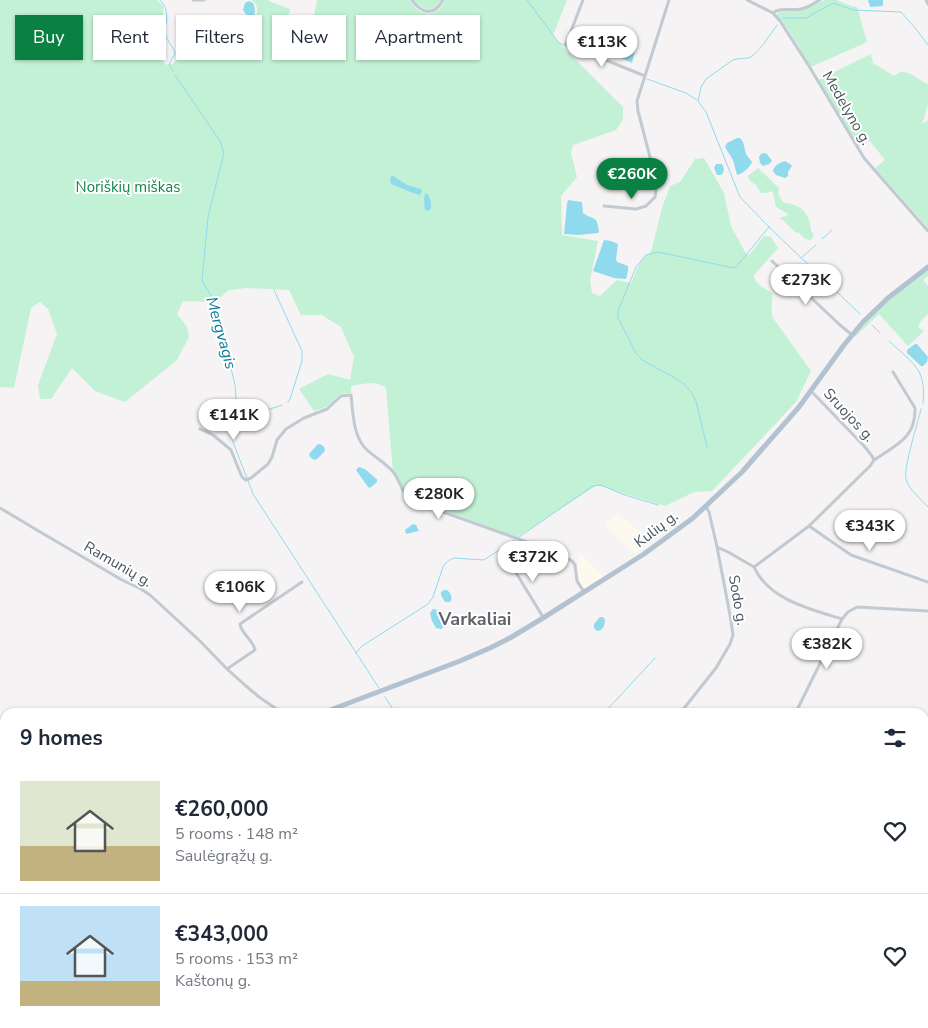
<!DOCTYPE html>
<meta charset="utf-8">
<style>
:root{--surface:#fff;--page:#f6f6f7;--text:#1f2937;--muted:#747a83;--line:#e0e1e3;--accent:#0b8043}
body{margin:0;font-family:"Nunito Sans",sans-serif;background:var(--page);color:var(--text);height:100vh;display:flex;flex-direction:column;font-size:19px;white-space:nowrap}
*{box-sizing:border-box;margin:0}
p{font-size:16px;color:var(--muted)}
.icon{flex:none;width:28px;height:28px;fill:none;stroke:currentColor;stroke-width:2;stroke-linecap:round;stroke-linejoin:round}
.map{position:relative;flex:1;overflow:hidden}
.details{position:absolute;left:0px;top:708px;width:929px;height:321px;display:flex;flex-direction:column;background:var(--surface);border-radius:15px 15px 0 0;box-shadow:0 1px 4px #0004}
.details>*{flex:none}
.hud{position:absolute;left:15px;top:15px;width:500px;height:45px;display:flex;gap:10px}
.price{position:absolute;translate:-50% -42px;padding:0 11px;border-radius:18px;background:#fff;color:#222;font-size:16px;line-height:32px;filter:drop-shadow(0 1px 2px #0008)}
.price::after{content:'';position:absolute;left:50%;top:30px;width:15px;height:11px;margin-left:-8px;background:inherit;clip-path:polygon(0 0,100% 0,50% 100%)}
.price.active{background:var(--accent);color:#fff}
ul{padding:0;list-style:none}
li{display:flex;align-items:center;gap:15px;height:125px;padding:0 20px}
li+li{border-top:1px solid var(--line)}
li span{display:grid;place-items:center;flex:none;width:140px;height:100px;border-radius:0px;color:#555}
li>.icon{margin-inline-start:auto}
span .icon{width:60px;height:60px;fill:#fffc;stroke-width:1}
li b{font-size:21px}
h2{display:flex;justify-content:space-between;align-items:center;height:60px;padding:0 20px;font-size:21px}
.tag{padding:0 18px;border-radius:0px;background:var(--surface);box-shadow:0 1px 4px #0004;font-size:18px;line-height:45px}
.tag.active{background:var(--accent);color:#fff}
.map>svg:first-child{display:block}
.commercial{fill:#fdf9ef}
.green{fill:#c3f1d5}
.water{fill:#90daee}
.lines{fill:none;stroke-linecap:round;stroke-linejoin:round}
.stream{stroke:#90daee;stroke-width:1}
.minor{stroke:#c1cad2;stroke-width:3}
.primary{stroke:#b3c2d1;stroke-width:5}
.labels{text-anchor:middle;dominant-baseline:central;stroke-width:4;stroke-linejoin:round;paint-order:stroke}
.street-label{font-size:15px;fill:#4a5661;stroke:#fff}
.park-label{font-size:15px;fill:#17864f;stroke:#fff}
.water-label{font-size:16px;font-style:italic;fill:#0c7c9b;stroke:#fff}
.quarter-label{font-size:18px;font-weight:bold;fill:#5f6368;stroke:#fff}
</style>
<div class="map">
<svg width="928" height="1028" viewBox="0 0 928 1028">
<rect width="100%" height="100%" fill="#f5f3f3"/>
<path class="commercial" d="M617 512 649 540V545L635 554 605 525Z
M580 553 604 577 585 589 580 583 577 572 578 562Z"/>
<path class="green" d="M0 0H157L163 6 164 40 156 56 167 65 174 63 192 29 208 22 233 43 240 17 255 21C257 12 260 5 251 0H269V1L290 9 283 40 296 44C300 51 305 57 314 55L317 50 311 31 317 0H410C412 3 415 8 418 10 428 18 442 11 445 0H567L553 35 556 40 623 107V119L616 130 573 145 571 153 577 177 561 196 562 235 598 241 590 280 592 293 600 296 617 280 631 283 641 260 651 252 662 208 670 186 680 182 695 159 704 158 724 193 731 226 745 252 748 255 750 254 764 236 771 237 778 248 754 275C754 284 765 288 772 293 773 302 770 311 773 318L811 371 796 402 712 491 694 492 665 506 597 485 517 537 409 498 393 471 386 388C377 380 362 384 351 386V393C336 393 340 396 330 404 326 408 319 409 314 411L299 389 328 374 350 380 354 357 341 327 322 315H301L289 290 247 288 229 290 215 302 183 301 177 314 187 327 189 337 177 360 125 402 95 391 72 368 51 399H40L38 385 57 334 48 309 40 302 31 308 14 388 0 387Z
M414 0H441C434 14 422 10 414 0Z
M825 0H837L851 6 857 7 867 42 811 67 787 28 776 15 780 12 804 10Z
M871 54 873 63 894 76C897 74 899 72 902 72 912 71 919 81 928 84V105L922 124 928 120V228L875 168 885 160 869 140 858 147 818 80Z
M758 168 779 188 778 194 784 203C802 204 810 214 811 231 814 234 814 235 812 239L809 240 804 238 799 233 795 232 783 220 780 219 781 217 787 216 788 214 776 207 773 193 771 191 767 193H761L756 185 750 181 748 176Z
M928 269V276L923 280 928 286V314L920 322 918 327 924 331 908 346 879 314 855 337V335C874 309 903 289 928 269Z
M0 762 5 765V815L1 819 5 823V863L0 867Z
M713 1024H761L762 1028H718Z
M853 1024H912L920 1026 928 1024V1028H854L850 1027Z"/>
<path class="water" d="M868 0H883V6L870 7Z
M249 1 253 3C255 7 256 14 253 18L248 17 243 10 245 3Z
M368 27 377 29 378 32 377 36 370 38 367 37 365 30Z
M622 46H628L635 50 632 63 617 56 618 51Z
M737 138H740L743 142 746 154 752 162C749 168 744 173 737 175L733 160 725 147 727 143Z
M764 153 767 154 772 161 769 164 763 166 760 163 759 157 761 154Z
M785 161 790 164 792 166 788 172V176L785 178 776 175 773 171C774 165 780 163 785 161Z
M716 164H722L724 169 723 173 721 175H717L714 168Z
M392 175 407 185 421 189 422 191 420 195 413 193 391 184 390 179Z
M425 194H428L431 202V208L429 211 425 210 424 199Z
M568 200 582 202 583 213C594 221 597 214 599 232L598 233 579 235 564 234 567 204Z
M604 240 611 241 618 244 616 259 617 262 628 266V271L626 279 614 278 593 271Z
M915 344H917L928 357 927 362 923 366H921L907 353V350Z
M318 444C322 444 325 447 325 451L317 459 314 460 310 457 309 454Z
M359 467C367 468 370 475 377 479V482L370 488 368 487 356 470Z
M413 524 416 525 419 531 406 534 405 530Z
M444 590H447C451 593 453 598 450 602H445L441 595V592Z
M433 609 438 610 444 621 445 626 441 629 436 628 432 621 430 613Z
M600 617H603L605 620 604 626 601 630 597 631 594 628V624Z
M924 742H928V766H924Z
M824 1024H853L849 1028H824Z"/>
<g class="lines">
<path class="stream" d="M160 0C174 15 161 25 167 39 170 44 174 48 175 54L172 58 169 65 173 71
M527 0 559 43 584 54
M783 18H806L833 3 854 10 901 12 916 29 928 45
M777 25C771 33 758 55 748 58 743 59 738 58 733 60L706 79 701 87 698 101 706 112 740 197 769 227 860 314
M175 75 220 141 224 153 208 217 202 280 205 286 215 302 235 385 236 398 233 442 253 494 379 688
M647 79 686 93 697 100
M822 239 832 230
M801 258 816 245
M274 290 302 351V361L290 399 288 402
M872 325 880 333
M889 341C898 350 916 363 920 374 924 383 924 393 923 403
M921 409C918 423 903 468 906 479 909 490 921 499 928 507
M235 424 244 418 282 405
M707 447 696 401 691 392 684 384 675 378 642 360 636 353 618 318V311L636 267 646 255 658 252 734 268 737 266 769 227
M519 537 593 486 601 485 622 494 658 505
M356 653 362 646 428 604 433 597 443 567C446 562 449 560 454 558L484 560 514 540
M385 697 395 712
M605 712 655 658
M745 1024 748 1028"/>
<path class="minor" d="M193 0H204
M412 0C421 13 434 17 443 0
M583 0 566 44 645 76
M747 0 773 13 780 21 809 66 864 158 928 231
M926 0 928 4
M773 13C780 7 792 11 801 9 808 8 814 3 820 0
M604 206 636 209 646 206 655 197 657 184 638 111 637 101 669 0
M772 261 840 325 852 335
M200 429 213 435 231 450 241 475 243 478 246 480 251 478 268 464 272 457 277 440 286 429 304 418 327 409 341 396 351 395C353 413 353 437 367 450 376 458 387 464 394 473 400 481 402 492 409 500L541 547 567 558 572 561 575 565 577 581 584 592
M874 460C896 445 916 438 915 408L893 372
M0 508 42 533 122 580 141 589 150 595 200 641 227 669 246 686 259 697 281 712
M809 526 851 555 928 582
M717 547 728 552 754 567 809 526 870 466 874 460 872 456 865 447 811 391
M507 558 543 617
M754 567C769 600 810 609 842 619L848 612 857 607 928 611
M227 669 255 650C253 639 241 634 240 624L302 582
M681 712 716 668 730 644 733 635 730 615 717 547 709 512 706 507
M796 712 842 619
M0 760 5 764
M924 946 928 948
M578 1028 579 1024"/>
<path class="primary" d="M325 712 460 661 490 648 510 638 543 618 644 554 693 518 742 472 799 407 844 345 863 322 888 298 928 267
M0 870 5 866"/>
</g>
<g class="labels">
<g class="street-label">
<text transform="translate(847 108) rotate(60)">Medelyno g.</text>
<text transform="translate(849 415) rotate(47)">Sruojos g.</text>
<text transform="translate(656 529) rotate(-37)">Kulių g.</text>
<text transform="translate(118 564) rotate(30)">Ramunių g.</text>
<text transform="translate(738 600) rotate(80)">Sodo g.</text>
</g>
<g class="park-label">
<text x="128" y="187">Noriškių miškas</text>
</g>
<g class="water-label">
<text transform="translate(221 333) rotate(74)">Mergvagis</text>
</g>
<g class="quarter-label">
<text x="475" y="619">Varkaliai</text>
</g>
</g>
</svg>
<b class="price" style="left:602px;top:68px">€113K</b>
<b class="price active" style="left:632px;top:200px">€260K</b>
<b class="price" style="left:806px;top:306px">€273K</b>
<b class="price" style="left:234px;top:441px">€141K</b>
<b class="price" style="left:439px;top:520px">€280K</b>
<b class="price" style="left:870px;top:552px">€343K</b>
<b class="price" style="left:533px;top:583px">€372K</b>
<b class="price" style="left:240px;top:613px">€106K</b>
<b class="price" style="left:827px;top:670px">€382K</b>
<div class="hud">
<a class="tag active">Buy</a>
<a class="tag">Rent</a>
<a class="tag">Filters</a>
<a class="tag">New</a>
<a class="tag">Apartment</a>
</div>
<section class="details">
<h2>9 homes<svg class="icon" aria-label="filters" viewBox="0 0 24 24"><path d="M4 7h16M4 17h16"/><circle cx="9" cy="7" r="2"/><circle cx="15" cy="17" r="2"/></svg></h2>
<ul>
<li><span style="background:linear-gradient(#dfe7d0 65%,#c2b280 0)"><svg class="icon" aria-label="home" viewBox="0 0 24 24"><path d="M3 11l9-7 9 7M6 9v11h12V9"/></svg></span><div><b>€260,000</b><p>5 rooms · 148 m²</p><p>Saulėgrąžų g.</p></div><svg class="icon" aria-label="heart" viewBox="0 0 24 24"><path d="M12 20l-8-8c-3-5 5-10 8-4 3-6 11-1 8 4z"/></svg></li>
<li><span style="background:linear-gradient(#bfe0f5 75%,#c2b280 0)"><svg class="icon" aria-label="home" viewBox="0 0 24 24"><path d="M3 11l9-7 9 7M6 9v11h12V9"/></svg></span><div><b>€343,000</b><p>5 rooms · 153 m²</p><p>Kaštonų g.</p></div><svg class="icon" aria-label="heart" viewBox="0 0 24 24"><path d="M12 20l-8-8c-3-5 5-10 8-4 3-6 11-1 8 4z"/></svg></li>
</ul>
</section>
</div>
